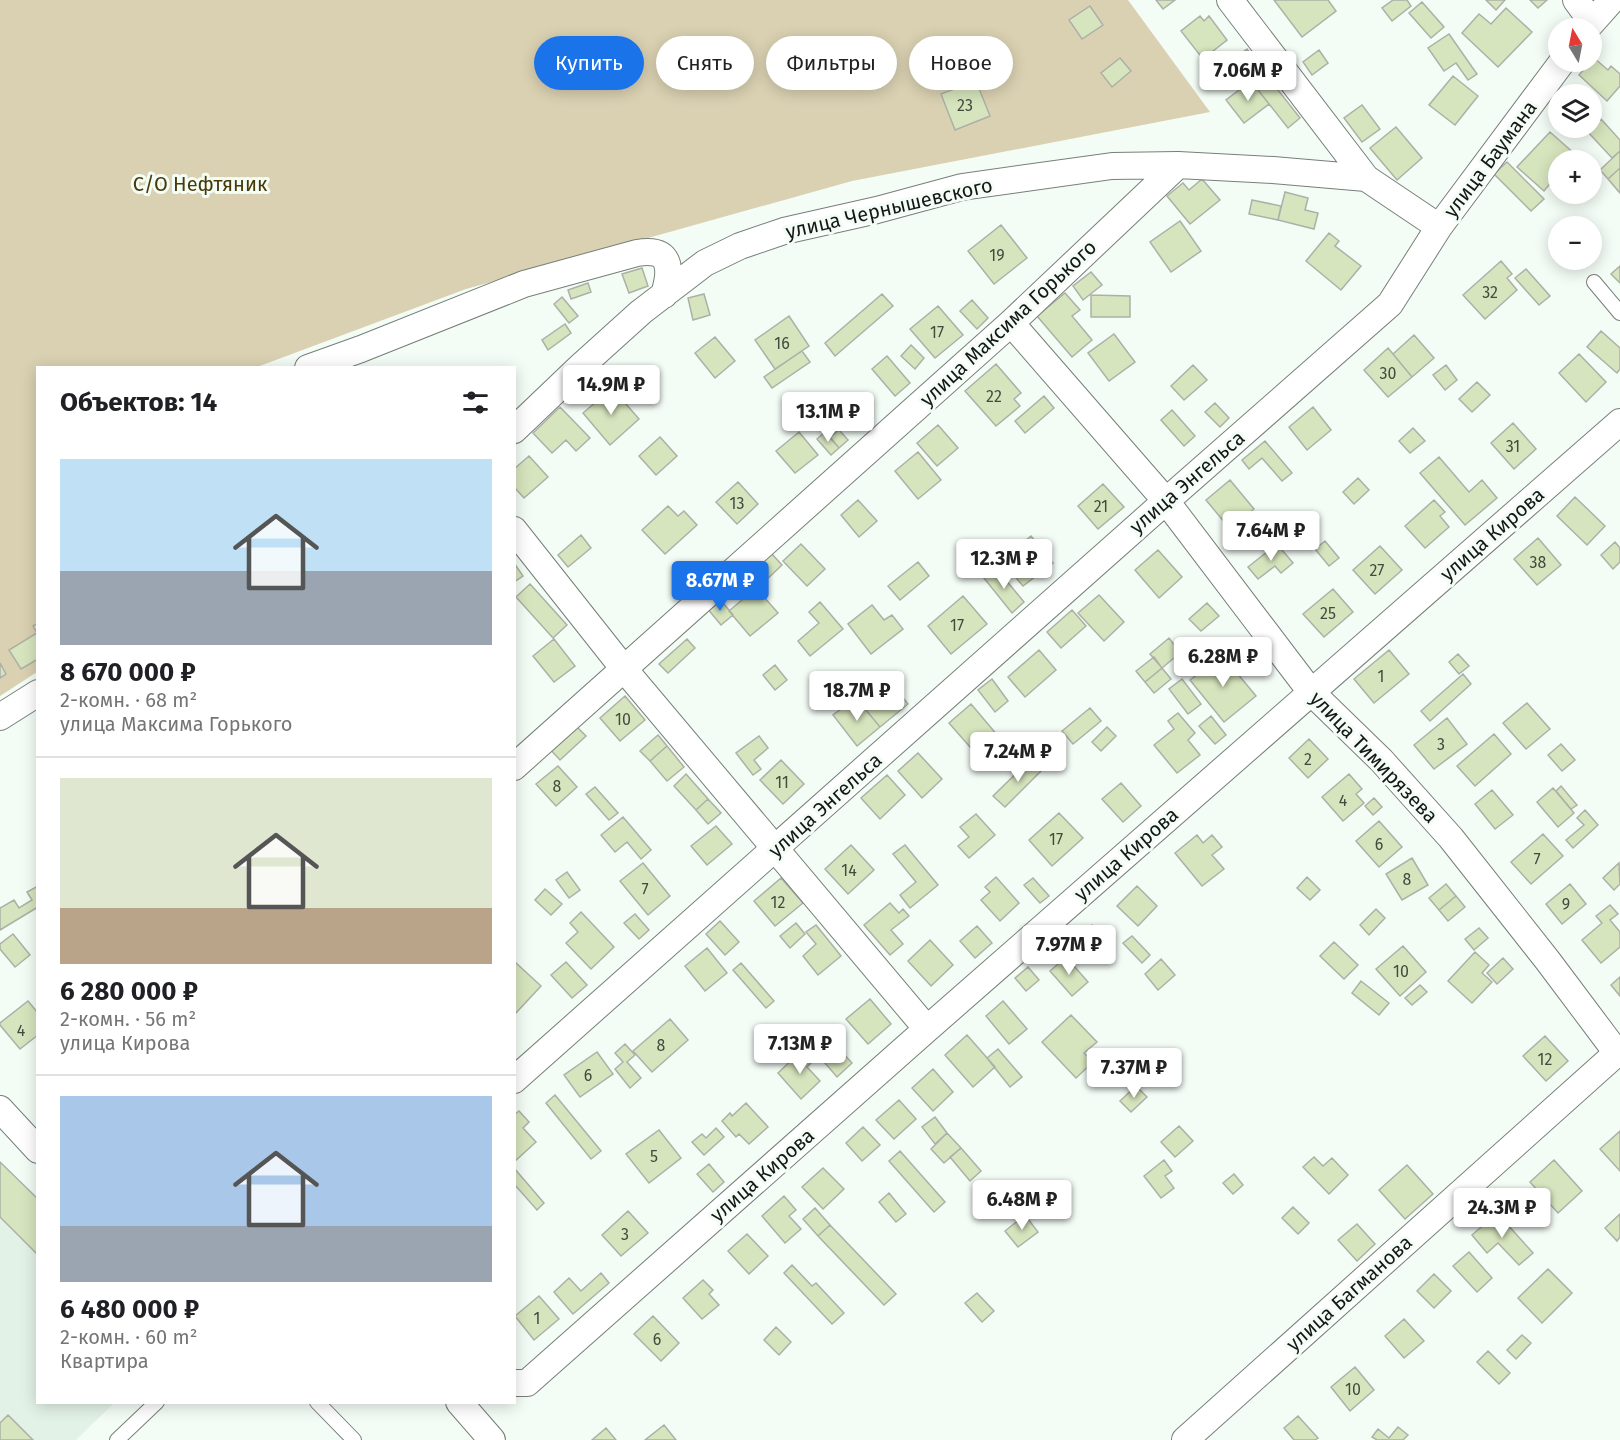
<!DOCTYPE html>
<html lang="ru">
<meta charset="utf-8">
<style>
:root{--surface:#fff;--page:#f2f2f2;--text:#202124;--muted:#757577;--line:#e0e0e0;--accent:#1a73e8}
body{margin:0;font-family:"Fira Sans",sans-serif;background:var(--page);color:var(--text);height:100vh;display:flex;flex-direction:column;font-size:22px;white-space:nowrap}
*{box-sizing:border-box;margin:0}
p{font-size:20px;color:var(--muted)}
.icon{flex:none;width:33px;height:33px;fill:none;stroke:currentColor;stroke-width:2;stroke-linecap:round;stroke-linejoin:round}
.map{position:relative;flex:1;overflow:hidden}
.sheet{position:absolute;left:36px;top:366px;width:480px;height:1038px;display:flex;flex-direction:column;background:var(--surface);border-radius:0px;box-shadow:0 3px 15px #0003}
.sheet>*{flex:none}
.top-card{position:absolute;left:534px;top:36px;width:570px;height:54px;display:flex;gap:12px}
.needle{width:39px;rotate:350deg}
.controls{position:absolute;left:1548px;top:18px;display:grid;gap:12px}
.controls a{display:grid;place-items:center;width:54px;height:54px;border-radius:50%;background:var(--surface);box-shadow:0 3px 15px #0003;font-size:30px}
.price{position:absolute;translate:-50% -51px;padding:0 14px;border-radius:6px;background:#fff;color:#222;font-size:20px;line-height:39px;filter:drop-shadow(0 2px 3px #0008)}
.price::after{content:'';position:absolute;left:50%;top:36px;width:18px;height:14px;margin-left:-9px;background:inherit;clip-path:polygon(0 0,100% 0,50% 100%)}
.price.current{background:var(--accent);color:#fff}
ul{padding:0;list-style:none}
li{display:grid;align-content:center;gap:12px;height:318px;padding:0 24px}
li+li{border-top:2px solid var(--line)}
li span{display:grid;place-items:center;height:186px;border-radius:0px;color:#555}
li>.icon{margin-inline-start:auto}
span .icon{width:108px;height:108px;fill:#fffc;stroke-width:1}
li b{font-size:26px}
h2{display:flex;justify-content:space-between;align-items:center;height:72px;padding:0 24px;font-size:26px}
.tag{padding:0 21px;border-radius:27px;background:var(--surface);box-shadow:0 3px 15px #0003;font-size:21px;line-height:54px}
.tag.current{background:var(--accent);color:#fff}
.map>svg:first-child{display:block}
.built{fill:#e3f2e7}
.green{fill:#dad1b2}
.building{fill:#d7e5be;stroke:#adb0a7;stroke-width:1.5}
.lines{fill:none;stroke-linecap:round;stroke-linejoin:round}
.service-casing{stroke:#777f79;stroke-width:16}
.minor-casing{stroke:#777f79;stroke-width:28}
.service{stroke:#fff;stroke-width:14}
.minor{stroke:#fff;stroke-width:26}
.labels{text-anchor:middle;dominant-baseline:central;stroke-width:6;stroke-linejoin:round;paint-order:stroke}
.number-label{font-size:16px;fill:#454a3f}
.street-label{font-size:20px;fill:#141715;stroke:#f4fcf6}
.park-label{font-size:20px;fill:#473a08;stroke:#f4fcf6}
</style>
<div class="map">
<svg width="1620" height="1440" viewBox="0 0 1620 1440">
<rect width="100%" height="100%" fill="#f4fcf6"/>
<path class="built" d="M0 1162 37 1199 38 1402 114 1403 76 1440H0Z"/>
<path class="green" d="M0 0H1128L1210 112 852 181 466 289 257 367 38 368 37 672 0 696Z"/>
<path class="building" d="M1156 0H1175L1163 9Z
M1274 0H1328L1336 11 1302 37Z
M1393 0H1407L1411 6 1392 21 1382 8Z
M1486 0H1505L1496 10Z
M1530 0H1547L1538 8Z
M1422 2 1444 27 1431 38 1409 13Z
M1090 6 1103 25 1082 39 1069 20Z
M1506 8 1532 32 1498 67 1462 33 1479 14 1491 24Z
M1200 16 1204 21 1209 16 1227 40 1203 59 1181 31Z
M1449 34 1477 74 1468 80 1456 63 1444 71 1428 48Z
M1247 49 1259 66 1241 79 1229 62Z
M1319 50 1328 63 1312 75 1303 62Z
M1120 58 1131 71 1112 87 1101 73Z
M1594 58 1608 70 1611 66 1620 74V86L1607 101 1579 75Z
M1263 71 1300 118 1288 128 1251 81Z
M1453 76 1478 96 1455 125 1429 105Z
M976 81 990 116 955 130 941 94Z
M1251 81 1269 104 1244 123 1226 100Z
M1362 105 1380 129 1362 142 1344 118Z
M1601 119 1620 140V151L1612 158 1587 131Z
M1396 127 1422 158 1397 180 1370 148Z
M1550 132 1576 155 1571 160H1558V174L1544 191 1517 167Z
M1620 151V168L1608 179 1600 170Z
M1507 162 1544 199 1531 211 1494 174Z
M1620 168V193L1608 179Z
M1202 179 1220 200 1190 224 1167 196 1183 183 1189 190Z
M1285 192 1308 198 1305 210 1318 213 1314 229 1278 220Z
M1252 200 1281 206 1278 220 1249 214Z
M1180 221 1201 251 1171 272 1150 242Z
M1001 225 1027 258 994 284 968 251Z
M1329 233 1339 241 1335 246 1361 266 1341 290 1306 261Z
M1501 261 1512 274 1507 278 1517 290 1485 319 1463 295Z
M1620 266V283L1611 274Z
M642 268 648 286 629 293 622 274Z
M1526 269 1550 296 1539 305 1515 278Z
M1091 272 1102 285 1083 300 1073 286Z
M588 283 591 292 571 299 568 290Z
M1065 293 1080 310 1072 316 1092 340 1072 357 1037 316Z
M704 294 710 315 693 320 688 298Z
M882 294 893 306 835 356 825 343Z
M1091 295 1130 296V317H1091Z
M562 297 578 316 569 323 554 304Z
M972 300 988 318 977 329 960 311Z
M938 306 963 335 935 358 910 329Z
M789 316 809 346 775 369 755 340Z
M565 324 571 333 548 350 542 340Z
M1601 331 1620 348V369L1617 373 1587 347Z
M1114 334 1135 362 1109 381 1088 353Z
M1414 335 1434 358 1412 377 1393 354Z
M715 337 735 361 715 378 695 353Z
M911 345 924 358 915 369 901 356Z
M1388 348 1412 377 1388 397 1364 370Z
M802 351 810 362 772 388 764 377Z
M1579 354 1606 382 1586 402 1559 373Z
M887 356 910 383 895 396 872 369Z
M996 364 1021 393 1014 399 1020 406 996 426 965 391Z
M1193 365 1207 380 1184 400 1171 386Z
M1446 365 1457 380 1445 390 1433 375Z
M1477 382 1490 395 1472 412 1459 399Z
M612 388 639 419 610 445 583 413Z
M1044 396 1054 408 1025 433 1015 421Z
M1215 403 1229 418 1220 427 1205 412Z
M857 404 870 420 859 429 845 413Z
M560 407 590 438 576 451 566 440 552 453 533 433Z
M1313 407 1331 430 1307 450 1289 427Z
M1172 410 1195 436 1184 446 1161 420Z
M1513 423 1536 449 1514 469 1491 443Z
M938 425 958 448 937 466 917 443Z
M1413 428 1425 441 1410 453 1399 441Z
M839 430 848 440 839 448 830 437Z
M799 432 818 455 795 473 776 451Z
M825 432 839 448 831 455 817 439Z
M660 437 677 456 656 475 639 456Z
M1265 441 1292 473 1282 481 1262 458 1249 469 1242 460Z
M918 452 941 480 918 499 895 471Z
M529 456 548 477 524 498 514 487V469Z
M1439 457 1469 492 1482 480 1497 498 1465 525 1420 473Z
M1358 478 1369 490 1354 504 1343 492Z
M1230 480 1254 509 1230 529 1206 500Z
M738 482 758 504 737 524 716 502Z
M1103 484 1124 507 1098 529 1078 506Z
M1575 497 1605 526 1587 545 1557 516Z
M858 500 877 521 859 537 841 515Z
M1434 500 1445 512 1440 516 1449 527 1425 548 1405 526Z
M668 506 678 516 684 511 697 525 665 554 642 530Z
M581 535 591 548 568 567 558 555Z
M1031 536 1053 563 1023 586 1001 560Z
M1538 538 1561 565 1537 585 1514 559Z
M1325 541 1339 558 1329 566 1315 549Z
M1615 542 1620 548V562L1613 569 1601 555Z
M801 544 825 569 807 586 783 561Z
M1277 544 1293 563 1281 573 1275 566 1258 579 1248 567Z
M1380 546 1402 570 1375 594 1353 570Z
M1158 550 1182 577 1159 598 1135 570Z
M771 553 782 565 763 583 752 570Z
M918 562 929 576 900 600 888 586Z
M514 563 523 576 514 582Z
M996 568 1024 602 1012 613 984 578Z
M530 584 567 625 553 638 516 597Z
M756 588 778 613 750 636 729 611Z
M1333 589 1353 612 1324 637 1303 614Z
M1099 595 1124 622 1104 641 1078 613Z
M963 596 987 624 951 654 928 626Z
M719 598 733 615 721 625 707 608Z
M820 602 843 629 810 656 798 641 819 623 809 612Z
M1207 603 1219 616 1201 631 1189 619Z
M872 605 884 620 892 615 903 629 871 654 848 624Z
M1072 610 1086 626 1061 648 1047 632Z
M38 623V659L21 669 9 650 37 633 33 626Z
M1169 638 1180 653 1162 668 1150 654Z
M554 639 575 666 554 682 533 656Z
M687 639 695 648 668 673 659 664Z
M1039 650 1056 670 1025 697 1008 677Z
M1389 650 1409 674 1374 703 1354 679Z
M1458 654 1469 666 1459 674 1449 662Z
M1222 655 1256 696 1224 722 1190 680Z
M1154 657 1162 668 1145 682 1136 671Z
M0 663 6 674 0 678Z
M775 665 787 680 775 690 763 675Z
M1162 668 1171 679 1154 693 1145 682Z
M884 674 908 704 880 727 856 698Z
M1463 674 1471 684 1430 721 1421 711Z
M992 679 1008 701 995 712 978 690Z
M1182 679 1201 704 1188 714 1169 689Z
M625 696 645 720 620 741 600 718Z
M856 698 880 727 857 746 833 715Z
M1527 703 1550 729 1526 749 1503 723Z
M971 704 998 736 977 755 949 723Z
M1090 708 1101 721 1073 744 1062 731Z
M1178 713 1195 733 1188 740 1200 755 1177 773 1154 745 1174 729 1168 721Z
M1211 716 1226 735 1215 744 1199 726Z
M1447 718 1467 744 1434 769 1414 745Z
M573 723 586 736 560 760 548 747Z
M1107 727 1116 736 1101 751 1092 742Z
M1494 734 1511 754 1475 786 1457 766Z
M658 735 667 746 650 761 640 751Z
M759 736 768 748 754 760 761 769 753 775 736 753Z
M1309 739 1328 759 1308 778 1289 758Z
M1561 744 1575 760 1562 771 1548 755Z
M667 746 684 767 667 781 650 761Z
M918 753 942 779 922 798 898 771Z
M1032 758 1043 769 1005 807 993 796Z
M781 760 804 784 783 804 760 780Z
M558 766 577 787 556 806 536 784Z
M686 774 708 799 696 810 674 786Z
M1349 774 1362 789 1356 794 1364 803 1343 821 1322 797Z
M887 775 905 795 880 819 861 798Z
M1121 783 1141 806 1123 822 1102 799Z
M1561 786 1577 805 1571 809 1556 791Z
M595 787 618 813 609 820 586 794Z
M1553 788 1574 813 1558 827 1537 802Z
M1492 790 1513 815 1495 829 1475 804Z
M1374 798 1382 807 1373 815 1365 806Z
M708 799 721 813 708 824 696 810Z
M1585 810 1598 825 1573 848 1566 840 1584 825 1577 818Z
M1059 813 1083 838 1052 866 1029 840Z
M976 814 995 835 969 858 958 846 969 837 960 827Z
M623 817 651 850 641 859 627 842 615 852 601 835Z
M1379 821 1402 847 1379 867 1356 841Z
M716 826 732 844 707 865 691 846Z
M1543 834 1563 856 1531 884 1511 862Z
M1197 835 1203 843 1212 835 1222 847 1212 855 1224 869 1202 886 1175 853Z
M851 845 874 870 848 894 825 869Z
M905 845 938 885 910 908 900 895 916 882 893 854Z
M1412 858 1428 885 1402 900 1386 874Z
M643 863 670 896 648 915 620 881Z
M1619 863 1620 884 1614 890 1603 878Z
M567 872 580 890 569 898 556 880Z
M996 877 1019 903 1000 921 981 900 990 892 985 887Z
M1307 877 1320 890 1310 900 1297 888Z
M781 878 803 903 775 926 754 901Z
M1033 878 1049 896 1040 903 1024 885Z
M1446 884 1456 896 1439 910 1429 898Z
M1570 884 1586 904 1562 924 1546 904Z
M38 886V907L0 930V908L14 900 19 908 32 900 27 892Z
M1137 886 1157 906 1138 926 1117 906Z
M545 889 562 904 551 915 535 900Z
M1456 896 1465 907 1448 921 1439 910Z
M890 903 899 913 903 909 909 916 891 930 903 944 890 955 864 925Z
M1610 905 1618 914 1610 920 1620 932V947L1601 963 1582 940 1602 923 1596 916Z
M1376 909 1385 918 1369 935 1360 925Z
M581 912 614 947 591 969 566 943 578 932 570 923Z
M635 914 649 930 639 939 624 923Z
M720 921 739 942 725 955 706 934Z
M796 923 805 934 790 948 780 936Z
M816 925 841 956 818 975 803 956 816 944 806 932Z
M1092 925 1110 947 1096 960 1077 938Z
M977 926 992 943 975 958 960 941Z
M1479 928 1488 938 1474 950 1465 939Z
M13 934 30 955 15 967 0 949V944Z
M1132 936 1150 955 1142 963 1123 943Z
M930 940 953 965 931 986 908 961Z
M1334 942 1358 965 1344 979 1320 956Z
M1403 946 1426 972 1400 996 1376 969Z
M707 948 727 973 705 991 685 966Z
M1475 952 1489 965 1482 973 1492 982 1472 1003 1448 981Z
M1066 957 1088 982 1072 996 1050 971Z
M1503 958 1513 969 1497 984 1487 973Z
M1161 959 1175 975 1158 990 1145 974Z
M515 962 541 986 514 1015V962Z
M566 962 587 985 572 998 551 975Z
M741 963 774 1001 766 1008 733 970Z
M1028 967 1039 980 1026 991 1015 978Z
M1620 977V996L1611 985Z
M1361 981 1389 1003 1379 1015 1352 993Z
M1420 985 1427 992 1412 1005 1405 998Z
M870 999 891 1024 868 1044 846 1019Z
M28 1001 38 1013V1035L20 1049 0 1025V1023Z
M1003 1001 1027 1029 1009 1044 986 1016Z
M1071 1015 1097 1042 1084 1053 1093 1062 1076 1078 1042 1042Z
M670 1019 688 1040 652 1072 633 1051Z
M967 1035 995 1067 973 1087 945 1055Z
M1545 1036 1568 1061 1546 1081 1523 1056Z
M625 1044 635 1055 627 1062 641 1078 630 1088 615 1069 623 1062 615 1053Z
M839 1049 852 1063 837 1077 825 1063Z
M998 1049 1022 1077 1010 1087 987 1058Z
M802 1050 813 1061 807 1067 820 1081 801 1099 778 1073Z
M597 1052 613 1074 580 1097 564 1075Z
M933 1069 953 1092 933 1111 912 1088Z
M1136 1086 1147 1097 1131 1112 1120 1101Z
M555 1095 601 1151 591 1159 546 1103Z
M899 1100 916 1119 894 1139 876 1120Z
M746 1103 768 1127 749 1144 739 1134 736 1137 722 1121 730 1113 732 1116Z
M519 1111 529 1122 523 1128 536 1142 515 1161 514 1115Z
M935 1117 947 1133 935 1144 922 1127Z
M1179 1126 1193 1141 1175 1157 1161 1142Z
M863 1127 880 1145 862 1161 846 1143Z
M716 1128 724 1137 704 1155 692 1142 702 1134 706 1138Z
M659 1130 681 1158 649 1183 626 1154Z
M1620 1131V1171L1600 1149Z
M947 1133 961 1148 944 1163 931 1149Z
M961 1148 981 1171 970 1181 950 1157Z
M900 1151 945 1202 934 1212 889 1161Z
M1314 1157 1323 1166 1332 1158 1348 1175 1329 1194 1303 1167Z
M1164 1160 1172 1171 1165 1176 1174 1188 1161 1198 1144 1176Z
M1554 1160 1582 1191 1558 1213 1530 1182Z
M0 1162 38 1199V1255L0 1217Z
M709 1164 724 1182 713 1192 697 1174Z
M1407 1165 1433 1194 1405 1219 1379 1190Z
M514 1168 544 1203 537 1210 514 1184Z
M823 1168 844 1189 823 1209 802 1187Z
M1234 1174 1243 1185 1233 1194 1223 1183Z
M889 1193 906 1214 896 1222 879 1202Z
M784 1196 796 1210 789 1216 801 1229 785 1243 762 1216Z
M1293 1207 1309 1223 1298 1234 1282 1218Z
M815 1208 830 1225 818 1236 803 1219Z
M628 1211 648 1233 621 1256 602 1235Z
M1497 1213 1533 1253 1519 1265 1498 1243 1487 1253 1472 1235Z
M1620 1214V1237L1617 1241 1605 1228Z
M1025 1215 1038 1232 1018 1247 1005 1231Z
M1357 1224 1375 1244 1357 1261 1338 1240Z
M830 1225 896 1294 884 1305 818 1236Z
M747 1234 768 1256 749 1274 728 1251Z
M1469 1252 1492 1278 1477 1292 1453 1266Z
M792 1265 812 1286 816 1283 844 1313 832 1324 784 1273Z
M1548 1269 1572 1293 1542 1323 1518 1298Z
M601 1273 609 1283 573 1314 554 1292 569 1278 581 1291Z
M1434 1274 1451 1291 1434 1308 1417 1291Z
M703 1280 713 1290 709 1294 719 1305 702 1319 683 1298Z
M977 1293 994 1311 982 1322 965 1303Z
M539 1296 559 1319 534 1340 515 1316Z
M653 1316 679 1343 661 1361 634 1334Z
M1404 1319 1424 1341 1404 1358 1385 1336Z
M776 1327 791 1342 779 1355 764 1340Z
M1522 1335 1531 1343 1516 1359 1507 1350Z
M1488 1351 1510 1373 1499 1384 1477 1362Z
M1355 1367 1374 1390 1350 1411 1331 1387Z
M8 1415 33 1440H0V1423Z
M1298 1416 1318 1438 1315 1440H1294L1284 1428Z
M664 1425 676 1440H645Z
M1398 1427 1408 1435 1403 1440H1377L1372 1437 1378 1429 1389 1438Z
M606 1428 616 1440H592Z"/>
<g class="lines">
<defs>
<path id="service" d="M1594 282 1620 313
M317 1402 354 1440
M117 1440 157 1402"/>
<path id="minor" d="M1230 0 1366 178 1439 227
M1576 0 1592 22
M1587 28 1612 0
M1011 323 1166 501 1311 692 1381 760 1451 838 1548 961 1617 1053 1620 1054
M308 368 361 349 524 284 637 253C671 247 672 268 664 295
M514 430 580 367 641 312 705 263 740 246 784 231 877 210 962 187 1112 166 1178 165 1273 170 1366 178
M514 530 624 669 927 1029
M0 717 38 693
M514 767 1011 323 1178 165
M514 1080 1166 501 1390 304 1439 227 1562 62
M0 1109 38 1150
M514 1383H527L927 1029 1620 422
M459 1402 492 1440
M1185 1440 1617 1053 1620 1052"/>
</defs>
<use href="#service" class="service-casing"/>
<use href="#minor" class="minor-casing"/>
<use href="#service" class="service"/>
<use href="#minor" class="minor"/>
</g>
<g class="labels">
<g class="number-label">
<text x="965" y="105">23</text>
<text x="997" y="255">19</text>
<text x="1490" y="292">32</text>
<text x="937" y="332">17</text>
<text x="782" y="343">16</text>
<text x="1388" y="373">30</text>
<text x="994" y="396">22</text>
<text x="1513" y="446">31</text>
<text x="737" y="503">13</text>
<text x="1101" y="506">21</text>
<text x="1538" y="562">38</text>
<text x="1377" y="570">27</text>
<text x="1328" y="613">25</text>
<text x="957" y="625">17</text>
<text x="1381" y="676">1</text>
<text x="623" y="719">10</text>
<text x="1441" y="744">3</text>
<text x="1308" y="759">2</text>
<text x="782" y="782">11</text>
<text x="557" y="786">8</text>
<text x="1343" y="800">4</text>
<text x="1056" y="839">17</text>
<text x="1379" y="844">6</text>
<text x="1537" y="859">7</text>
<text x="849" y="870">14</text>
<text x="1407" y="879">8</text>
<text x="645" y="889">7</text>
<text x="778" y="902">12</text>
<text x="1566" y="904">9</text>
<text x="1401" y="971">10</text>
<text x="21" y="1030">4</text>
<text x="661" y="1045">8</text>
<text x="1545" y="1059">12</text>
<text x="588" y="1075">6</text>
<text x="654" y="1156">5</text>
<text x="625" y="1234">3</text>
<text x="537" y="1318">1</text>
<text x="657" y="1339">6</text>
<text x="1353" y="1389">10</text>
</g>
<g class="street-label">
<text transform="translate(1490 159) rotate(-53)">улица Баумана</text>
<text transform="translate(889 208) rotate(-13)">улица Чернышевского</text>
<text transform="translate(1008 323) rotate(-43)">улица Максима Горького</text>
<text transform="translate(1187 482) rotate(-41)">улица Энгельса</text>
<text transform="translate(1492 534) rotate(-41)">улица Кирова</text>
<text transform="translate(1374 757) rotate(46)">улица Тимирязева</text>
<text transform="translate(825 805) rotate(-42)">улица Энгельса</text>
<text transform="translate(1126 854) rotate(-41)">улица Кирова</text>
<text transform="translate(762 1175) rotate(-41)">улица Кирова</text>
<text transform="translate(1349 1293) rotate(-42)">улица Багманова</text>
</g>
<g class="park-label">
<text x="200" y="184">С/О Нефтяник</text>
</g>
</g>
</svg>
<div class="controls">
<a><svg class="needle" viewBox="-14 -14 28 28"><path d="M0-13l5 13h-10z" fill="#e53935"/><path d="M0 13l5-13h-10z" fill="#757577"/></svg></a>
<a><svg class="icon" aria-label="layers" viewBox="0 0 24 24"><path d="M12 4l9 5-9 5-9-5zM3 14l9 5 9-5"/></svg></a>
<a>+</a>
<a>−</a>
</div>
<b class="price" style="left:1248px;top:102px">7.06M ₽</b>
<b class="price" style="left:611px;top:416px">14.9M ₽</b>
<b class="price" style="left:828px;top:443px">13.1M ₽</b>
<b class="price" style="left:1271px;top:562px">7.64M ₽</b>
<b class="price" style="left:1004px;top:590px">12.3M ₽</b>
<b class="price current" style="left:720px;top:612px">8.67M ₽</b>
<b class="price" style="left:1223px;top:688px">6.28M ₽</b>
<b class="price" style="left:857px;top:722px">18.7M ₽</b>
<b class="price" style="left:1018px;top:783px">7.24M ₽</b>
<b class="price" style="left:1069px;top:976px">7.97M ₽</b>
<b class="price" style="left:800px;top:1075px">7.13M ₽</b>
<b class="price" style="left:1134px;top:1099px">7.37M ₽</b>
<b class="price" style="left:1022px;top:1231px">6.48M ₽</b>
<b class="price" style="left:1502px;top:1239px">24.3M ₽</b>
<div class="top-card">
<a class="tag current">Купить</a>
<a class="tag">Снять</a>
<a class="tag">Фильтры</a>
<a class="tag">Новое</a>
</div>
<section class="sheet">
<h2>Объектов: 14<svg class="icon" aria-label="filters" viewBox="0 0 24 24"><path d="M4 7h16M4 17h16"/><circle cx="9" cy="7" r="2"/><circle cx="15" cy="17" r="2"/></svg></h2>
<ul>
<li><span style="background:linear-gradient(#bfe0f5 60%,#9aa5b1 0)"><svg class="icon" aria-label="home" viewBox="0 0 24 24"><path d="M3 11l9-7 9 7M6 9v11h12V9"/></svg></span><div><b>8 670 000 ₽</b><p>2-комн. · 68 m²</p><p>улица Максима Горького</p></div></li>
<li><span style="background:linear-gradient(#dfe7d0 70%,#b9a48a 0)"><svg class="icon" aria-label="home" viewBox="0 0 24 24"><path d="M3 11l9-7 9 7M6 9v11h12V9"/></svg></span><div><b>6 280 000 ₽</b><p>2-комн. · 56 m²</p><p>улица Кирова</p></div></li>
<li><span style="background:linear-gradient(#a9c7e8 70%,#9aa5b1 0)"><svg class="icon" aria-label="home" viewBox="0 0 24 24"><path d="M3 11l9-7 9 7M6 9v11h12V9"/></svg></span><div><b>6 480 000 ₽</b><p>2-комн. · 60 m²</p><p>Квартира</p></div></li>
</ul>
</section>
</div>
